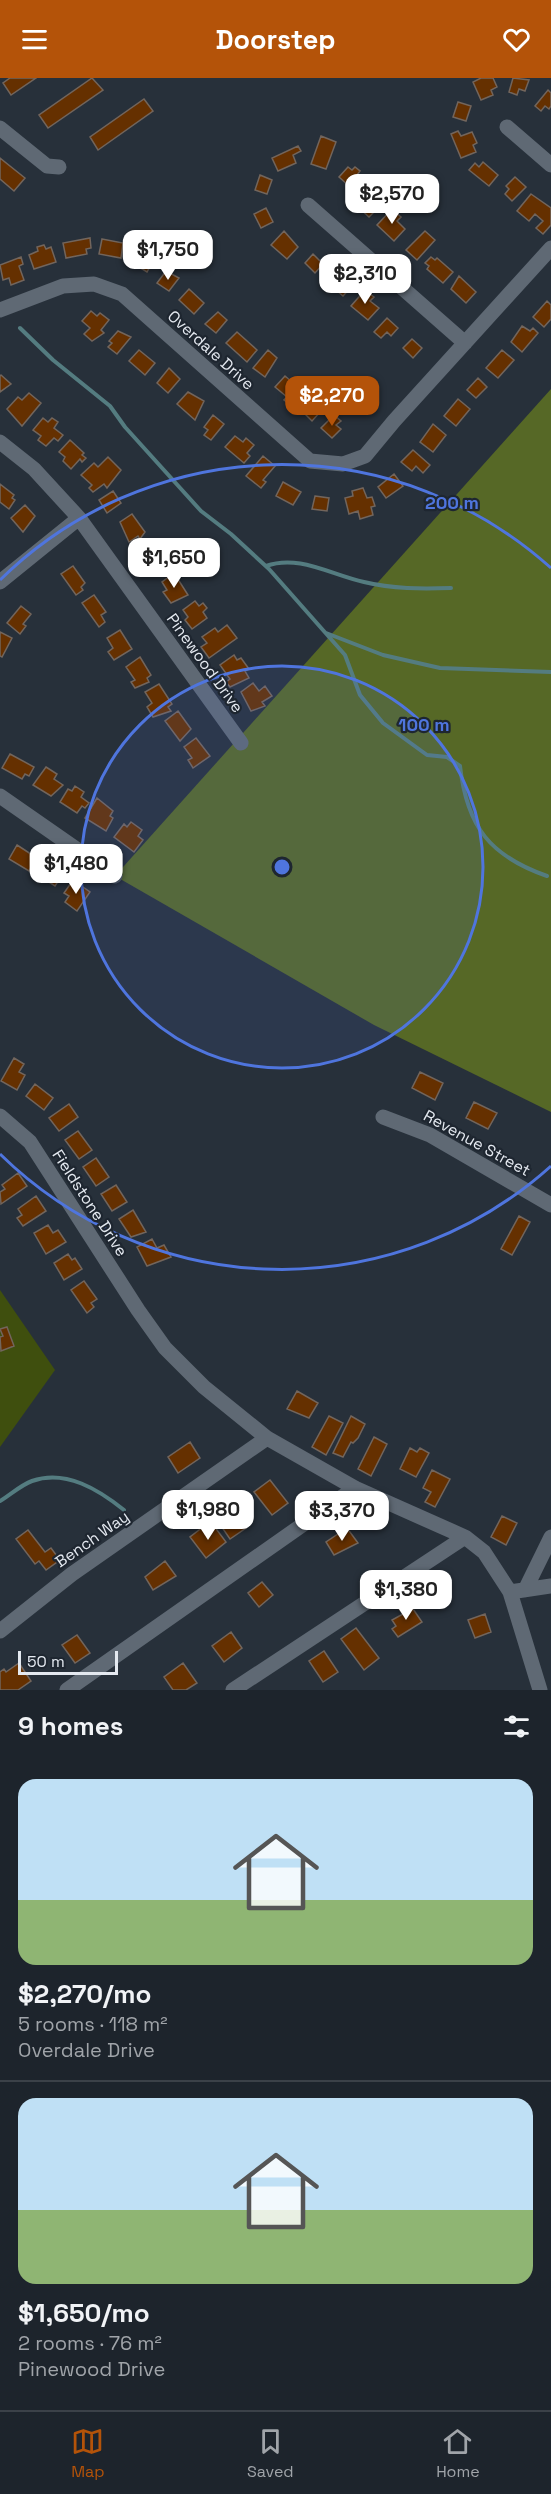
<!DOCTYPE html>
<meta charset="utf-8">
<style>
:root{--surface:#1d242c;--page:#2a3038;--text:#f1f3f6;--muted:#a0a4a9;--line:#3b4148;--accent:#b45309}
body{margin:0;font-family:"Space Grotesk",sans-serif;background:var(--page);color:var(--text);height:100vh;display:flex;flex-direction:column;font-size:22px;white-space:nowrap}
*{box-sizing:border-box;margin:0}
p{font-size:20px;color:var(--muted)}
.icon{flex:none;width:33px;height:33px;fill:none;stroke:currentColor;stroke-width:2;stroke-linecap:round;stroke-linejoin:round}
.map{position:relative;height:1612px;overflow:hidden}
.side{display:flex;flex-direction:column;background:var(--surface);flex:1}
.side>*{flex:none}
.scale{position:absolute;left:18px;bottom:15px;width:100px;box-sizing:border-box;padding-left:6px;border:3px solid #e4e9f0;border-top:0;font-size:16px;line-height:21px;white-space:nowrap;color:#e4e9f0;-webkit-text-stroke:4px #1e2630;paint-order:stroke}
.price{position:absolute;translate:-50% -51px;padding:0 14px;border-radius:12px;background:#fff;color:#222;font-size:20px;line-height:39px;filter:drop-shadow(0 2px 3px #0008)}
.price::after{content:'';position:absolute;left:50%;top:36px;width:18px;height:14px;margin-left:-9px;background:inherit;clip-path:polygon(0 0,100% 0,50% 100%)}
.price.on{background:var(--accent);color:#fff}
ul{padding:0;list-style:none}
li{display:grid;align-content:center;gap:12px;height:318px;padding:0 18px}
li+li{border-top:2px solid var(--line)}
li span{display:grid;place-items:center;height:186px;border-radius:18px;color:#555}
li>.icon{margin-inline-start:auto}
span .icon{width:108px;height:108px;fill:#fffc;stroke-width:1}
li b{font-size:26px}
h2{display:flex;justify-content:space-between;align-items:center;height:72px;padding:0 18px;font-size:26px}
header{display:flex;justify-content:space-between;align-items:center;height:78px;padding:0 18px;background:var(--accent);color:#fff;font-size:27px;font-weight:700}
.dock{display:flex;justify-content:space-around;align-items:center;height:84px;border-top:2px solid var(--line);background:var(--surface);font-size:16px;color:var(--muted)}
.dock a{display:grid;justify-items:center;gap:3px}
.dock .on{color:var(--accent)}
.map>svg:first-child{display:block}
.green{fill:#3f4f0e}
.forest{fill:#566826}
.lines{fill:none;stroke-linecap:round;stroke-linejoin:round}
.stream{stroke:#547c80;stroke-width:4}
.building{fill:#653000;stroke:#72655c;stroke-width:1.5}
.minor{stroke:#5f6974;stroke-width:15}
.ring{fill:none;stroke:#4f75de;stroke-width:3}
.labels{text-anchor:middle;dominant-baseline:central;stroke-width:4.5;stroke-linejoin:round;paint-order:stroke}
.street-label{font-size:16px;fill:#e4e9f0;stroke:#1e2630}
.centre{fill:#4f75de;stroke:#1e2630;stroke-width:3}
.ring-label{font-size:18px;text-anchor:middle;font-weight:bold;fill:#4f75de;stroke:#1e2630;stroke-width:4.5;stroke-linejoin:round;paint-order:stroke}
</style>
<header><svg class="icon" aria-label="menu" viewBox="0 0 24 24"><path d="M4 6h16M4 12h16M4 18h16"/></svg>Doorstep<svg class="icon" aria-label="heart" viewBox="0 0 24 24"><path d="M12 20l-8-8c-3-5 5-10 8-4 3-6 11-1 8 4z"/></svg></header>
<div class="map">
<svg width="551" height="1612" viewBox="0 0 551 1612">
<rect width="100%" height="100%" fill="#27303a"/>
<path class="green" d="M0 1212 55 1292 0 1369Z"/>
<path class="forest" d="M551 311V1034L374 947 115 798Z"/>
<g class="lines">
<path class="stream" d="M20 250 53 282 110 328 125 349 201 433 231 456 269 491 345 577 360 617 383 645 427 677 447 679 460 688C467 749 490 778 547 798
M266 488C299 476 331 497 364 504 393 511 421 511 451 510
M326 555 383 577 440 590 551 594
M0 1423C10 1417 21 1407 32 1403 66 1391 99 1412 124 1432"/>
</g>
<path class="building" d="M10 0H36L11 17 3 5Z
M92 0 103 12 48 50 39 37Z
M481 0H493L497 9 491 12 493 17 481 22 473 4Z
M513 0 529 2 525 13 519 11 517 17 509 14Z
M548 12 551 15V28L549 31 545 28 541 33 535 28Z
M144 21 153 33 98 72 90 59Z
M458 24 471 28 466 43 453 39Z
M458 53 461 58 472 54 477 65 473 67 476 74 461 80 451 56Z
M321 58 336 64 326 91 311 86Z
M298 68 301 73 293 77 296 85 278 93 272 80Z
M0 80 25 100 14 113 0 101Z
M483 84 498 97 489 108 469 92 475 85 479 89Z
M348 89 352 92 355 89 360 93 349 108 339 99Z
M260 97 272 102 267 116 255 112Z
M515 99 526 109 512 123 505 116 509 111 506 108Z
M358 112 361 115 363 113 380 128 369 139 357 128 353 127 356 124 352 120Z
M531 116 551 130V147L543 156 536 150 543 143 535 136 529 143 517 133Z
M266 130 273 144 261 150 254 136Z
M392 131 401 139 397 143 405 151 394 163 377 147Z
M284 153 298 169 287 181 271 167Z
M425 153 435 162 417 182 406 172Z
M90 160 91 170 86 171 87 176 66 180 63 165Z
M102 161 123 165 121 180 99 176Z
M44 167 46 171 51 169 56 184 34 191 29 177 38 173 37 169Z
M146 169 152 173 148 179 154 182 147 194 134 186Z
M313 176 323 186 315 195 305 185Z
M21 179 23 186 19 188 24 202 11 207 9 200 3 202 0 187Z
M431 179 435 182 437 180 453 194 443 205 427 191 429 188 425 185Z
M340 190 350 198 346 202 353 207 343 218 328 205Z
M166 193 179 200 169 213 157 205Z
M459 198 476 214 466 225 451 211Z
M189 211 204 225 194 236 179 222Z
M365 212 374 219 370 223 379 230 368 242 351 228Z
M547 223 551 227V241L544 249 533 239Z
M91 233 97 238 100 235 109 242 101 252 104 255 92 263 84 256 90 250 82 243Z
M218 234 227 242 216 255 205 246Z
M387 240 398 250 391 258 387 254 381 260 374 254Z
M522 248 530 253 533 250 538 255 522 274 511 264Z
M118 253 131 259 117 276 108 269 112 265 109 263Z
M237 254 257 272 247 284 226 265Z
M412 261 422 270 413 280 403 270Z
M139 272 155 285 145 297 129 283Z
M268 272 277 280 265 299 253 290Z
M502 272 514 282 498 300 486 290Z
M169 290 180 301 168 315 157 305Z
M1 297 11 306 0 314V298Z
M285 298 305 315 299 322 295 318 288 325 284 322 287 319 275 309Z
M478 300 487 309 476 320 467 312Z
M188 314 204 323 195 342 177 326Z
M29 315 41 325 22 348 7 331 18 319 22 322Z
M315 317 323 325 318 330 321 333 312 343 301 332Z
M458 321 470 331 456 348 444 338Z
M213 337 224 346 211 362 204 357 208 352 204 349Z
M334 337 341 343 336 347 341 351 332 360 321 350Z
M43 340 48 344 52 340 58 344 54 350 63 357 58 363 54 360 46 368 38 362 41 358 33 352Z
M433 346 446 357 433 374 420 364Z
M235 358 243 364 246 360 254 367 247 375 250 378 244 385 225 369Z
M70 362 84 375 82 377 86 380 82 384 80 381 71 391 63 383 65 379 59 374Z
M413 372 430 387 423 395 416 388 412 393 401 384Z
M263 378 275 388 263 402 266 404 261 410 246 398Z
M108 379 121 392 107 410 104 406 93 414 89 410 92 407 81 397 94 385 98 389Z
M394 396 403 408 386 420 378 409Z
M283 404 301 414 293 427 276 418Z
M0 406 14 417 12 420 15 422 9 431 0 424Z
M363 410 367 420 372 419 375 428 371 429 373 437 360 441 358 433 349 436 345 420 353 418 352 413Z
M113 413 121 425 107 435 99 422Z
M315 418 329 420 327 433 312 431Z
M25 427 35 438 23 454 11 440Z
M132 436 145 454 140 461 138 458 129 464 120 444Z
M153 463 167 478 161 481 158 477 142 488 134 477Z
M73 488 85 505 81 509 83 512 76 517 61 496Z
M174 495 188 517 171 525 163 514 167 512 162 504Z
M94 517 106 534 101 537 105 544 99 549 82 525Z
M195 523 199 528 203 525 207 530 203 534 207 540 192 551 185 542 188 539 183 532Z
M21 528 31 536 23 546 26 548 20 556 7 545Z
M227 547 237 560 209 580 201 569 207 565 202 559 215 550 218 554Z
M120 552 132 571 114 582 108 574 113 570 107 560Z
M0 554 12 560 2 579 0 578Z
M234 577 237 582 241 580 249 591 245 593 249 600 230 609 226 604 230 601 220 587Z
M140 579 151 597 147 600 149 604 135 610 131 604 135 602 126 589Z
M253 605 259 613 265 608 272 618 262 624 265 628 251 633 241 614Z
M159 606 172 626 168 629 171 633 153 639 147 629 152 625 145 614Z
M178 633 191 651 180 663 165 643Z
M196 660 210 678 193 690 188 682 192 680 184 669Z
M10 676 34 689 29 698 25 696 22 701 2 690Z
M46 689 57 696 54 701 63 707 51 718 33 707Z
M75 708 84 714 81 719 89 725 85 730 82 728 77 735 60 724 68 711 72 713Z
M97 720 113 733 110 738 113 740 106 753 85 740Z
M131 744 142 752 138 758 143 762 134 774 114 759 124 746 127 749Z
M17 767 37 780 29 793 9 781Z
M46 785 63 796 55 808 38 797Z
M73 802 90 814 77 833 65 824 69 818 64 815Z
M14 980 24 986 19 994 25 997 17 1012 1 1003Z
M420 994 443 1005 435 1022 412 1010Z
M35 1006 53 1020 44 1032 26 1018Z
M474 1024 497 1035 488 1051 466 1040Z
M69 1026 78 1039 59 1053 49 1040Z
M78 1053 92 1072 79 1081 65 1062Z
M96 1080 109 1099 96 1108 83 1089Z
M18 1095 27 1108 1 1126 0 1114 5 1111 2 1107Z
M116 1107 127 1124 112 1133 101 1116Z
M36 1118 46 1133 23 1148 17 1140 22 1137 18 1131Z
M133 1132 146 1154 131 1159 119 1141Z
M519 1138 530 1144 512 1177 501 1171Z
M48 1147 53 1155 58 1152 66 1164 46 1176 34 1155Z
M152 1161 157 1170 164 1167 171 1179 147 1188 137 1169Z
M68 1176 72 1182 75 1180 82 1191 64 1202 54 1185Z
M84 1203 97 1221 91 1225 94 1229 87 1235 71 1212Z
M7 1249 14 1268 1 1273 0 1259 3 1258 0 1251Z
M297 1313 318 1325 309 1340 287 1331Z
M329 1338 343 1345 326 1377 312 1369Z
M351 1338 365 1346 358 1360 353 1365 351 1364 343 1379 333 1375Z
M374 1359 387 1366 371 1398 358 1391Z
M190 1364 200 1380 178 1395 168 1379Z
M410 1370 417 1374 420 1370 429 1375 416 1399 400 1391Z
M432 1392 450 1401 435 1429 425 1424 431 1414 423 1410Z
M270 1402 288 1425 272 1437 254 1414Z
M234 1431 246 1450 230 1461 217 1442Z
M502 1438 517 1445 506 1467 491 1459Z
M214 1448 226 1464 206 1480 190 1459 203 1449 206 1453Z
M347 1450 358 1465 334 1477 326 1464Z
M28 1452 45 1474 51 1470 60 1482 46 1492 39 1483 35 1486 16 1461Z
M165 1483 176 1498 153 1512 145 1499Z
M262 1504 273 1517 259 1529 248 1515Z
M409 1525 422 1544 398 1559 392 1551 396 1548 392 1542 403 1536 399 1531Z
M485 1536 491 1554 475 1560 468 1542Z
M356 1550 379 1580 364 1592 341 1561Z
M231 1554 242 1570 224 1584 212 1568Z
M77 1557 90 1575 75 1585 62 1567Z
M324 1573 338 1594 323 1604 309 1583Z
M19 1585 31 1603 18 1612H0V1594L4 1591 6 1594Z
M183 1585 197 1605 186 1612H173L164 1599Z"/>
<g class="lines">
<path class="minor" d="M507 49 551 87
M0 50 47 88 59 89
M308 127 465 265
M0 232 63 208 94 206 122 216 310 383 343 386 365 378 394 343 551 170
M0 364 34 391 79 440 241 665
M0 504 79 440
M0 718 115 798
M0 1038 30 1064 138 1232 165 1270 204 1309 267 1360 355 1410 465 1459 484 1474 510 1514 551 1508
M383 1039 430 1057 551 1127
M525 1512 551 1459
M510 1514 540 1612
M0 1553 72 1496 267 1360
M67 1612 355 1410
M233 1612 465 1459"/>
</g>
<circle cx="282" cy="789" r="201" fill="#4f75de" fill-opacity=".12"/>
<g class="ring">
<circle cx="282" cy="789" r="201"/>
<path d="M551 1088A402 402 0 0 1 0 1076M0 502A402 402 0 0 1 551 490"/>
</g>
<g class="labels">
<g class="street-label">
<text transform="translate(211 272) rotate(42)">Overdale Drive</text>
<text transform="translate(205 585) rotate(54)">Pinewood Drive</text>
<text transform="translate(477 1065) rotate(29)">Revenue Street</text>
<text transform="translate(90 1125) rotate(57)">Fieldstone Drive</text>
<text transform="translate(92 1461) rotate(-35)">Bench Way</text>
</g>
</g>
<circle cx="282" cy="789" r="9" class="centre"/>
<g class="ring-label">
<text x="452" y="431">200 m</text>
<text x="424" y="653">100 m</text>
</g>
</svg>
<div class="scale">50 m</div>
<b class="price" style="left:392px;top:147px">$2,570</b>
<b class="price" style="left:168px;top:203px">$1,750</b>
<b class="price" style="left:365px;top:227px">$2,310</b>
<b class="price on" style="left:332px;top:349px">$2,270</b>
<b class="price" style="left:174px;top:511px">$1,650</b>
<b class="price" style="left:76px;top:817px">$1,480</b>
<b class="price" style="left:208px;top:1463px">$1,980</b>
<b class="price" style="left:342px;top:1464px">$3,370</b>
<b class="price" style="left:406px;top:1543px">$1,380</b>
</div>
<section class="side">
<h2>9 homes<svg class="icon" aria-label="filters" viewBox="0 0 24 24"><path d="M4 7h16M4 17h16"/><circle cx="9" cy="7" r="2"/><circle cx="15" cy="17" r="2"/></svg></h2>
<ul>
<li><span style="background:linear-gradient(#bfe0f5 65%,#8fb573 0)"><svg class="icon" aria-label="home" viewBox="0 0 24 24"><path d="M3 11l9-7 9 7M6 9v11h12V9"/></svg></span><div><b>$2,270/mo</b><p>5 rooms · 118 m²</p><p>Overdale Drive</p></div></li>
<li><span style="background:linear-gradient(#bfe0f5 60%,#8fb573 0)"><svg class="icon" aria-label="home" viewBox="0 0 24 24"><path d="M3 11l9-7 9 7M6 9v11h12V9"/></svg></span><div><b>$1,650/mo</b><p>2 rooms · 76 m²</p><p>Pinewood Drive</p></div></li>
</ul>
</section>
<nav class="dock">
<a class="on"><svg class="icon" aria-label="map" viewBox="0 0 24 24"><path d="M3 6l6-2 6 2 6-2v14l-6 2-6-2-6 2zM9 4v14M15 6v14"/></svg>Map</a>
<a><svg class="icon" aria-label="saved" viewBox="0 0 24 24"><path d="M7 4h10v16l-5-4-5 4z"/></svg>Saved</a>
<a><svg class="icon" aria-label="home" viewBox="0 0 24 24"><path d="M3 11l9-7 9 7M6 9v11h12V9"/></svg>Home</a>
</nav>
